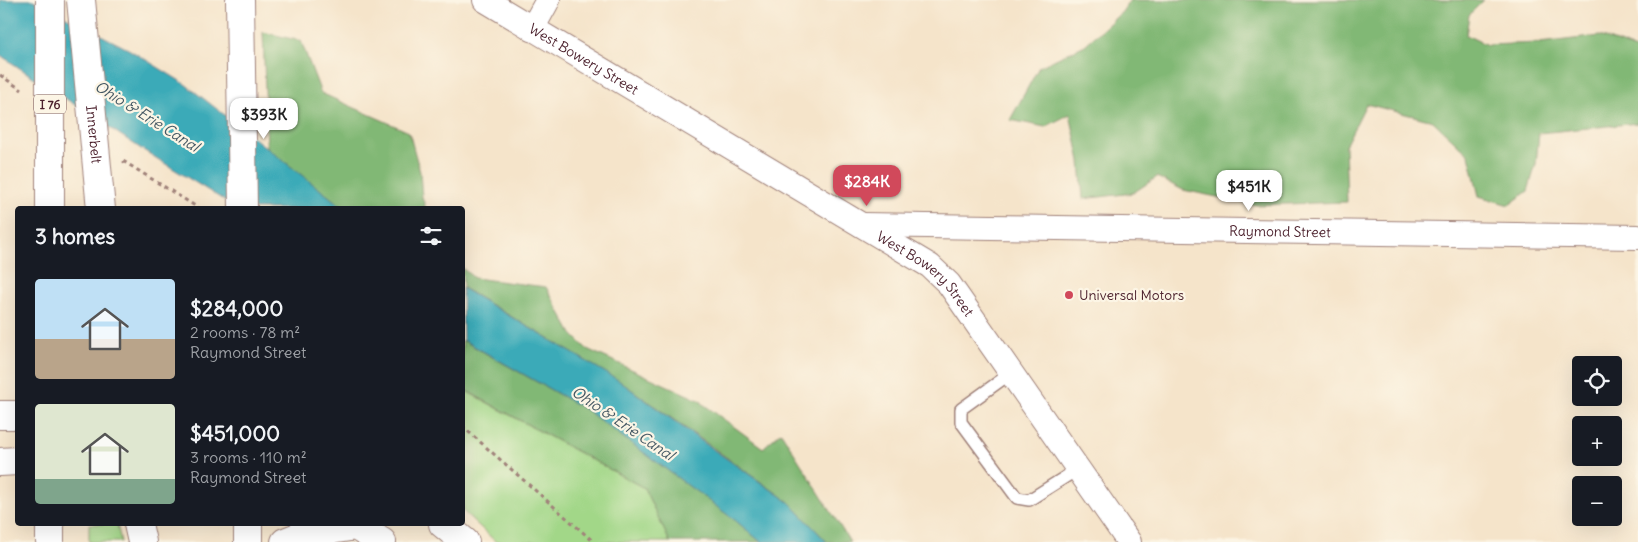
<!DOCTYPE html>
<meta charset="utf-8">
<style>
:root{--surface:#171b24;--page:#242831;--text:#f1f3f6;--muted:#9ea1a6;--accent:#d1495b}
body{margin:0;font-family:Delius,sans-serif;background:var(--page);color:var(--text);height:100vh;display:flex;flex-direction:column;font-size:19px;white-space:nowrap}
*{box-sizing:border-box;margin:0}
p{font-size:16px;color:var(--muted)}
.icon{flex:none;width:28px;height:28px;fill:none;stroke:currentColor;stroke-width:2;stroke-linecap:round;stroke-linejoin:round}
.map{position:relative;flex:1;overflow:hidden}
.panel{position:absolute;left:15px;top:206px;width:450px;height:320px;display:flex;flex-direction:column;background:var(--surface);border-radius:5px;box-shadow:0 5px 20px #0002}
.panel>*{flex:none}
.controls{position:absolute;left:1572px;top:356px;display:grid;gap:10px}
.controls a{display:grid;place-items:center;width:50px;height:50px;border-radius:5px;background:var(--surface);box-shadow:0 5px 20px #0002;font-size:25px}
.price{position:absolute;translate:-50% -42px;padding:0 11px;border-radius:10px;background:#fff;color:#222;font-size:16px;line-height:32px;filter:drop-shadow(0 1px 2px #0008)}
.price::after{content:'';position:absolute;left:50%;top:30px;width:15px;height:11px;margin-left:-8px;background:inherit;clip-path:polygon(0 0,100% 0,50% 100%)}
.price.active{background:var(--accent);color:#fff}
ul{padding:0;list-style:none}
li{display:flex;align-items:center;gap:15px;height:125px;padding:0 20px}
li span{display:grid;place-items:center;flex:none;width:140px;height:100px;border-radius:5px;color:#555}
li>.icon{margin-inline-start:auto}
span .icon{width:60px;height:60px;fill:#fffc;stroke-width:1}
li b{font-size:21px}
h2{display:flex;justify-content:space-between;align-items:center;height:60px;padding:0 20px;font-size:21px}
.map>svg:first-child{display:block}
.green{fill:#a2d788;stroke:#767b5a}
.forest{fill:#81b874;stroke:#666c50}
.water{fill:#3aaab8;stroke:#426472}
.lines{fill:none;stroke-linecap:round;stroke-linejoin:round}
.lane-casing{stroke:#a0827a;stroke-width:14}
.street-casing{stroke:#a0827a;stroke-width:26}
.secondary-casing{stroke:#a0827a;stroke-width:30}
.highway-casing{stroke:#a0827a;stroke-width:30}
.path{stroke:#a0827a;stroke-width:3;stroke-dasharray:4 4;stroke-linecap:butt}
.lane{stroke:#fff;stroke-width:11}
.street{stroke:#fff;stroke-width:24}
.secondary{stroke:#fff;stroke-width:28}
.highway{stroke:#fff;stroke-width:28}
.highway-bridge-casing{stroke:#a0827a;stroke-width:30;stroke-linecap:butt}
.highway-bridge{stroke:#fff;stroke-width:28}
.poi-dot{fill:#d1495b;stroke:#fcf5e5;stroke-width:2}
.labels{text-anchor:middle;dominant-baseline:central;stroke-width:4.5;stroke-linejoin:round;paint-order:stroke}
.shield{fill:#fcf5e5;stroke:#7f5f63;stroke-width:1}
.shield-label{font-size:12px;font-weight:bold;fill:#4a1f2b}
.street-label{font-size:14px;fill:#4a1f2b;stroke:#fcf5e5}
.poi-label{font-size:14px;fill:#4a1f2b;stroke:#fcf5e5;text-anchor:start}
.water-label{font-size:15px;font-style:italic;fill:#445763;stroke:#fcf5e5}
</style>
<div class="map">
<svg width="1638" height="542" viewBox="0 0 1638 542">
<rect width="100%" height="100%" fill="#fcf5e5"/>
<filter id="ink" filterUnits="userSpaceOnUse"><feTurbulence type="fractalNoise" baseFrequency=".02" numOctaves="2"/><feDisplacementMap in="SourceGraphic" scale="10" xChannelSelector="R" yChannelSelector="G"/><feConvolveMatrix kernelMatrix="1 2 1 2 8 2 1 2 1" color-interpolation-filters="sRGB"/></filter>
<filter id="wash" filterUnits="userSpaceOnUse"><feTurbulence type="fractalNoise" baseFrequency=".0096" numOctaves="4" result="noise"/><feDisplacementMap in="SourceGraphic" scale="20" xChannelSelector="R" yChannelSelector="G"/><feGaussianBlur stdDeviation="1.12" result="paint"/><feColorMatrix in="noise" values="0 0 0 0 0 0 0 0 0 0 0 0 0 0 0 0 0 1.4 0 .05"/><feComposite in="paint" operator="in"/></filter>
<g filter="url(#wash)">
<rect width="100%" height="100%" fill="#f5e4ca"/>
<path class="green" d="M462 389 644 488 670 542H496L463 511Z
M89 524H117L121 542H89Z"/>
<path class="forest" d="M1130 0H1484L1469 15 1466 35 1487 45 1539 43 1600 36 1638 50V123L1539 133 1536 164 1528 191 1509 205 1479 196 1469 155 1433 121 1366 104 1345 146 1347 202 1256 205 1183 190 1157 177 1133 193 1083 199 1080 161 1070 114 1045 127 1010 120 1039 67 1085 45 1122 12Z
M263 32 301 41 321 93 409 132 420 172 422 197 426 209H345L267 148Z
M462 268 474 278 546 287 572 334 587 349 701 401 703 404 763 448 781 432 850 542H827L789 502 618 380 463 288Z
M462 340 585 409 736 521 761 542H670L644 488 463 389Z"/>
<path class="water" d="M0 0H33L130 50 185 84 345 209H238L140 148 0 55Z
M462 288 618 380 714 450 789 502 827 542H761L736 521 585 409 463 340Z"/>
</g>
<g filter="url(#ink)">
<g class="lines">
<defs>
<path id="lane" d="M1011 373 961 409V422L1017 498 1029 500 1078 469"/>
<g id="street">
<path id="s1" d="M485 0 930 266 949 284 1129 542"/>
<path d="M532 29 548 0"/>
<path id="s2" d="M862 225 1638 237"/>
</g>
<path id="secondary" d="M240 0 243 209
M0 415H18
M0 462 18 461
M248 524V542
M352 524 382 542
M443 524 465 542
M285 542 305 534 356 526"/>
<path id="highway" d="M50 524V542
M138 524 142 542"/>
</defs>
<use href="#lane" class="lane-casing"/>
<use href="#street" class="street-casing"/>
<use href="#secondary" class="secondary-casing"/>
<use href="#highway" class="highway-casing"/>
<path class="path" d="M0 75 22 90
M123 161 200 209
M462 426 594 542"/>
<use href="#lane" class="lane"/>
<use href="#street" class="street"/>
<use href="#secondary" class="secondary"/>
<use href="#highway" class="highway"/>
<defs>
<g id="highway-bridge">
<path d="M50 0V209"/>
<path id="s3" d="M81 0 101 209"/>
</g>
</defs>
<use href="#highway-bridge" class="highway-bridge-casing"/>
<use href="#highway-bridge" class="highway-bridge"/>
</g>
</g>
<circle class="poi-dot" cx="1069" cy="295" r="5"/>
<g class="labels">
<rect class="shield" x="34" y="94.5" width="32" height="19" rx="4"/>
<g class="shield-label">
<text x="50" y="104">I 76</text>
</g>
<g class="street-label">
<text stroke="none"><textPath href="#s1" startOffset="115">West Bowery Street</textPath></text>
<text stroke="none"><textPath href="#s3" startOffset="135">Innerbelt</textPath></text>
<text stroke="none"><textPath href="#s2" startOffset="418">Raymond Street</textPath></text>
<text stroke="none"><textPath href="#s1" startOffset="520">West Bowery Street</textPath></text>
</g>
<g class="poi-label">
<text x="1079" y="295">Universal Motors</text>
</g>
<g class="water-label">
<text transform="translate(147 116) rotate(32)">Ohio &amp; Erie Canal</text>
<text transform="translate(623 423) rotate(34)">Ohio &amp; Erie Canal</text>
</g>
</g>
</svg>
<div class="controls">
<a><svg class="icon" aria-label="locate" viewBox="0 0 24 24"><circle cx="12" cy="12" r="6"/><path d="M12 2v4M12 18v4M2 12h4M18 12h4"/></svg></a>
<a>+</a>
<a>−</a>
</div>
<b class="price" style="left:264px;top:140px">$393K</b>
<b class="price active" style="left:867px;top:207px">$284K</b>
<b class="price" style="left:1249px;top:212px">$451K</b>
<section class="panel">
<h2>3 homes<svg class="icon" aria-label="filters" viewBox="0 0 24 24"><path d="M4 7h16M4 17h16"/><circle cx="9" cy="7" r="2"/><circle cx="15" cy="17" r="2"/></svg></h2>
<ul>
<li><span style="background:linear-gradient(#bfe0f5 60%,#b9a48a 0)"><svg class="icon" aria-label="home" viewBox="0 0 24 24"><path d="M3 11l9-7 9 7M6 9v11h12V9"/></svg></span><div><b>$284,000</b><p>2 rooms · 78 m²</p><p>Raymond Street</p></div></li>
<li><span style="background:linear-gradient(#dfe7d0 75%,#7fa58c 0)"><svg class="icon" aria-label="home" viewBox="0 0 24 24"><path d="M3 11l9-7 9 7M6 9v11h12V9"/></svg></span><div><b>$451,000</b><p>3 rooms · 110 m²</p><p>Raymond Street</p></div></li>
</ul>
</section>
</div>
